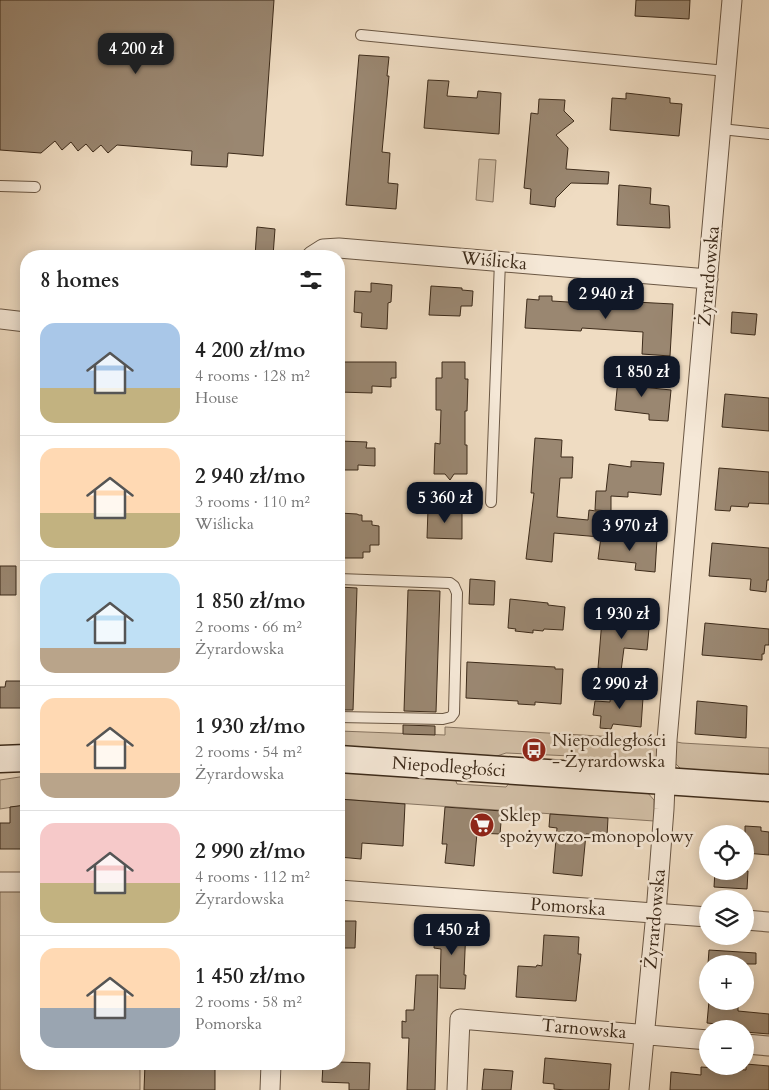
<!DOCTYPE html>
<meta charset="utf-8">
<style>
:root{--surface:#fff;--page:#f6f6f6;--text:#222;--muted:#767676;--line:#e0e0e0;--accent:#111827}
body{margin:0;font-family:Cardo,serif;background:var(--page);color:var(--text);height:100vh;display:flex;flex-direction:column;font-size:19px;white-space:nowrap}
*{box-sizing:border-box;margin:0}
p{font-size:16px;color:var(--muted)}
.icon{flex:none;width:28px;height:28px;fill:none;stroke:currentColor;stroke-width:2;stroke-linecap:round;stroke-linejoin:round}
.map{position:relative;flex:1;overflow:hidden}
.panel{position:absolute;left:20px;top:250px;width:325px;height:820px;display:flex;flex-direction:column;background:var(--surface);border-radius:20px;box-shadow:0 2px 12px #0003}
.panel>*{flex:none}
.controls{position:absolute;left:699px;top:825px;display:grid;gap:10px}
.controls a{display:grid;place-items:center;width:55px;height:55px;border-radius:50%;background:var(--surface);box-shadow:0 2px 12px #0003;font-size:25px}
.price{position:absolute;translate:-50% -42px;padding:0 11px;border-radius:10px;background:var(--accent);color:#fff;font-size:16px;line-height:32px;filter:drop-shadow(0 1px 2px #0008)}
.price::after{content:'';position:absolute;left:50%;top:30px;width:15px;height:11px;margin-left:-8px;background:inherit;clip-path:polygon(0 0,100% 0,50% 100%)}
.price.current{background:#222;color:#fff}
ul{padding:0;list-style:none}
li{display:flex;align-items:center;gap:15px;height:125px;padding:0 20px}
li+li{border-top:1px solid var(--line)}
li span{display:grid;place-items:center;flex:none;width:140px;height:100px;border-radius:15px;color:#555}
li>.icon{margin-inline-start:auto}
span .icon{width:60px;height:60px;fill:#fffc;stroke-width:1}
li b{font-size:21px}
h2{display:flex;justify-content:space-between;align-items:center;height:60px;padding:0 20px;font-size:21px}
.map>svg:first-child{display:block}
.green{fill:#d1bea5;stroke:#877460}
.building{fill:#9a8771;stroke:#3d2b1a}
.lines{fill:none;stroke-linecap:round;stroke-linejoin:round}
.lane-casing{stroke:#6a5744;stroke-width:12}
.street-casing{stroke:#6a5744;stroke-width:21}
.secondary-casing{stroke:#3d2b1a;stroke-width:29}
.lane{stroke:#f5e8d7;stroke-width:10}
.street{stroke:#f5e8d7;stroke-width:19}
.secondary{stroke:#f5e8d7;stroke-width:26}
.labels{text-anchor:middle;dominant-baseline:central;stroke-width:5;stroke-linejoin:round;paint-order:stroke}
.street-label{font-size:18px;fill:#3d2b1a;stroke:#f5e8d7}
.poi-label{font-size:18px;fill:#3d2b1a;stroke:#f5e8d7;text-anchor:start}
</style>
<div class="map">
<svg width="769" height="1090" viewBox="0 0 769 1090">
<rect width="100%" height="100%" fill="#efdcc2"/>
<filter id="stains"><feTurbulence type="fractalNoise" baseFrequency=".004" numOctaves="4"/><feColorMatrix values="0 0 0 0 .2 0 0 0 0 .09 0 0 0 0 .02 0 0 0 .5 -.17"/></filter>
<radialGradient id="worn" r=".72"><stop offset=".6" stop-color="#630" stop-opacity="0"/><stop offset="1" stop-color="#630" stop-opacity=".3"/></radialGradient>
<path class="green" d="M479 159 496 160 493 202 476 200Z
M445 727 667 740 682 743 769 748V779L681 769 675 763 673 758 657 757 653 764 647 768 609 767 571 756 506 753 485 760 339 750V731L445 735Z
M339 768 454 776 457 784 506 787 512 780 647 792 654 800V821L339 799Z
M26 776V805L0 809V780Z
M0 882H26V1064H140V1090H0Z"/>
<path class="building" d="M0 0H274L263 156 228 153 227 167 191 165 192 151 117 145 108 153 101 145 93 152 86 144 78 151 71 142 62 150 55 141 41 153 0 150Z
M636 0H690L689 19 635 16Z
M359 55 389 57 387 76H389L382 152 390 153 388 183 398 184 396 209 346 205Z
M428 80 449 81 447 96 477 98 478 91 501 93 499 134 424 128Z
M626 93 670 98V103L682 104 679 136 610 130 612 98 626 99Z
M539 99 565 100 564 111 574 121 556 135 568 148 566 169 609 172 608 184 571 183 556 198 555 207 530 204 531 189 524 188 531 113 538 114Z
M619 185 651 188 650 204 669 206 670 228 617 225Z
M257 227 275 229 273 256H255Z
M371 283 392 285 391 302 388 303 387 329 361 327 362 313 354 312 355 291 371 292Z
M431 286 462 288V290L473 291 472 306H461L460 316 429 315Z
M539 296H552V301L616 305V301L673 304 670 356 642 354 643 332 582 328 581 331 525 328 527 299 539 300Z
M732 312 757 314 755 335 731 333Z
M339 362H396V378H391V387L372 386V393L339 392Z
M442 362H465V379H468L467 411H465V445H467V474H454L450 480 445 474H434L435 443 440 444 441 410H436V378H442Z
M619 369 633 370 632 386 671 390 668 421 649 420V414L615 410Z
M725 394 769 398V431L722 427Z
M535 438 562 440 561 457H573L572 478H560L557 517 588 520 589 510 603 512 600 537 554 533 552 562 526 559 534 493H531Z
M339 441 367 442 366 448H375V466L358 465V470H339Z
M631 461 664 463 661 495 628 492V497L611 496V511L595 510 596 491H606L609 464 631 467Z
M719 468 769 472V504L749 503 748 507 731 506 730 511 715 510Z
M428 509H462V539L427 538Z
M339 513 357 514 359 515H362V521H372V525L379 526V545H370V552H363V558H344V549H339Z
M601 537 630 540 631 537 657 539 655 572 635 570 636 563 598 559Z
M712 543 769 548V580H767L766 592 750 590 751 579 709 576Z
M0 566H16V595H0Z
M470 579 495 581 494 605 469 604Z
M339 587 357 588 353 710H339Z
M408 590 440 591 436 712 404 711Z
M510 599 548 603V605L565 607 563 630 544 629 543 631 533 630V633L515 631 516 629 508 628Z
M623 616 650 618 647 650 624 648 621 671 598 668 602 620 623 622Z
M705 623 769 629V645H765L764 654H762V660L702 655Z
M467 662 555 667V669H563L561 704 535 702V705L518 704V701L466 698Z
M6 681H26V708H0V687H5Z
M611 688 627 690V696L643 698 641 727 613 724 611 729 600 728 601 716 593 715 595 701 610 702Z
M697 701 747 706 746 738 695 734Z
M403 725 435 726V735L403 734Z
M339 799 405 804 403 846 362 843 361 859 339 857Z
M26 805V849H0V823H10V807Z
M445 807 502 811 500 834 477 833 474 866 445 863 447 844H442Z
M550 814 608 818 607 836 586 834 582 876 553 873 557 828 549 827Z
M745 826 761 827V831L769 832V855L745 853Z
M715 871H748L747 889 714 887Z
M339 921H356L355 948H339Z
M435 926 466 927 464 975H466L465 989 440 988 441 949 434 948Z
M544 935 579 937 578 954H581L576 1001 516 997 518 966 536 967 537 965 542 966Z
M709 950 756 953V964H708Z
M416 975H438L435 1090H407L409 1038H402V1021L406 1022V1010H414Z
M709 1001H738V1011L769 1014V1034L745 1032V1029H736V1026L707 1023Z
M545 1058 611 1064 609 1090H565L554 1089V1084L543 1083Z
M339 1062 370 1063 369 1090H349V1083L322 1082 323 1064H339Z
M145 1064H215V1090H144Z
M746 1064 769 1066V1090H670L671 1072 701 1075V1067L746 1070Z
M484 1069 513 1071 511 1090H482Z"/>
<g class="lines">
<defs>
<path id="lane" d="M361 35 726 71
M721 129 769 134
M0 186 35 187
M491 502 500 261
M339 579 450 583 454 586 457 593 454 713 451 717 443 719 339 717"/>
<path id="street" d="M312 256 323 249 339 248 708 279
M0 319 26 322
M0 882H26
M339 890 708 917
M745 920 769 922
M745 1044 769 1046
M270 1090 271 1064
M457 1090 460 1019 708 1040
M639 1090 656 913 664 809 667 740 732 0"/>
<path id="secondary" d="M0 759 26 758
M339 759 769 788"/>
</defs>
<use href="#lane" class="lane-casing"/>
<use href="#street" class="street-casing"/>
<use href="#secondary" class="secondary-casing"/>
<use href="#lane" class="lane"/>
<use href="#street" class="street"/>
<use href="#secondary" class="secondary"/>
</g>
<defs>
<symbol id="bus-disc" viewBox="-11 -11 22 22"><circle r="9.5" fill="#8f2418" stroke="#f5e8d7"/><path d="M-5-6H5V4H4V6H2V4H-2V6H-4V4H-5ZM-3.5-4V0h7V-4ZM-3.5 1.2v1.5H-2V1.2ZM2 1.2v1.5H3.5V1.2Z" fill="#fff"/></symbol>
<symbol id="supermarket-disc" viewBox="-11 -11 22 22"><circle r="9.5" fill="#8f2418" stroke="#f5e8d7"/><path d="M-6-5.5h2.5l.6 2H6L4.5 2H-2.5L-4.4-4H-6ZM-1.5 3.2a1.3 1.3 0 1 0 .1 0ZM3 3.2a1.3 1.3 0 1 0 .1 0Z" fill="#fff"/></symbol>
</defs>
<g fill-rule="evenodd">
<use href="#bus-disc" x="520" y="736" width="28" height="28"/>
<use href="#supermarket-disc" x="468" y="811" width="28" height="28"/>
</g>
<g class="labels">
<g class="street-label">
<text transform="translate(494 261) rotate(5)">Wiślicka</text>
<text transform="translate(709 276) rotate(-85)">Żyrardowska</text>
<text transform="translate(449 767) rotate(4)">Niepodległości</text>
<text transform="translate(568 907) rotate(4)">Pomorska</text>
<text transform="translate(655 919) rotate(-85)">Żyrardowska</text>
<text transform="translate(584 1029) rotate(5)">Tarnowska</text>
</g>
<g class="poi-label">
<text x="552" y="740">Niepodległości<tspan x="552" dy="21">- Żyrardowska</tspan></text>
<text x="500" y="815">Sklep<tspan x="500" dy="21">spożywczo-monopolowy</tspan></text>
</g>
</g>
<rect width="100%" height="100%" filter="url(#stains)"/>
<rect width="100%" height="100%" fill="url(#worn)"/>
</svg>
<div class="controls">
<a><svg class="icon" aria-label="locate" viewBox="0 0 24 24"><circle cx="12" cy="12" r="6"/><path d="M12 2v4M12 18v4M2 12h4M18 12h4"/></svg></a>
<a><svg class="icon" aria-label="layers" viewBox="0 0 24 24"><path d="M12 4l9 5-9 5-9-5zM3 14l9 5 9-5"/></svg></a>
<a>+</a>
<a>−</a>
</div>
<b class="price current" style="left:136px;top:75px">4 200 zł</b>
<b class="price" style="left:606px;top:320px">2 940 zł</b>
<b class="price" style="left:642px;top:398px">1 850 zł</b>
<b class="price" style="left:445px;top:524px">5 360 zł</b>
<b class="price" style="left:630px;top:552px">3 970 zł</b>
<b class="price" style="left:622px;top:640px">1 930 zł</b>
<b class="price" style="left:620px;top:710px">2 990 zł</b>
<b class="price" style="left:452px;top:956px">1 450 zł</b>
<section class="panel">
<h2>8 homes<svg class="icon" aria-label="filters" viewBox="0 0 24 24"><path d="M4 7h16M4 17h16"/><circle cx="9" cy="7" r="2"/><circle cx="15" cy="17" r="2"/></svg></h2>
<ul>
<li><span style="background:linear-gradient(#a9c7e8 65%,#c2b280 0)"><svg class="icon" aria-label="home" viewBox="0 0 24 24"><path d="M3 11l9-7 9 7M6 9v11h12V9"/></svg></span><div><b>4 200 zł/mo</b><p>4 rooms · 128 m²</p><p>House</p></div></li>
<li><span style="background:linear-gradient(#ffd9b3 65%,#c2b280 0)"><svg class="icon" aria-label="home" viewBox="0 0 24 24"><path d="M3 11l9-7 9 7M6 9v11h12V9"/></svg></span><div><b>2 940 zł/mo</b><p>3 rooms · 110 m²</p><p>Wiślicka</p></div></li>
<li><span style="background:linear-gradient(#bfe0f5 75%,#b9a48a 0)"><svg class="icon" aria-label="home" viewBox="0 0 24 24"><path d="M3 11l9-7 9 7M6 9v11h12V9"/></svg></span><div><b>1 850 zł/mo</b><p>2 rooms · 66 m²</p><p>Żyrardowska</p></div></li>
<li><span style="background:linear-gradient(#ffd9b3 75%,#b9a48a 0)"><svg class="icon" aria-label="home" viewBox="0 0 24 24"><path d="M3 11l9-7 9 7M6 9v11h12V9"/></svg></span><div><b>1 930 zł/mo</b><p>2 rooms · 54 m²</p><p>Żyrardowska</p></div></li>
<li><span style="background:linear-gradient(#f6c9c9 60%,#c2b280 0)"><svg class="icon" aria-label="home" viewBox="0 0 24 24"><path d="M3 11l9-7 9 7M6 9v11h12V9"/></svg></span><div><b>2 990 zł/mo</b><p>4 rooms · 112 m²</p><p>Żyrardowska</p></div></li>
<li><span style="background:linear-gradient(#ffd9b3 60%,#9aa5b1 0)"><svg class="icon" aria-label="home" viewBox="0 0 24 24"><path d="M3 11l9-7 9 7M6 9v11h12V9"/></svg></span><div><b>1 450 zł/mo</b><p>2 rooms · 58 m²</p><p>Pomorska</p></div></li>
</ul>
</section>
</div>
